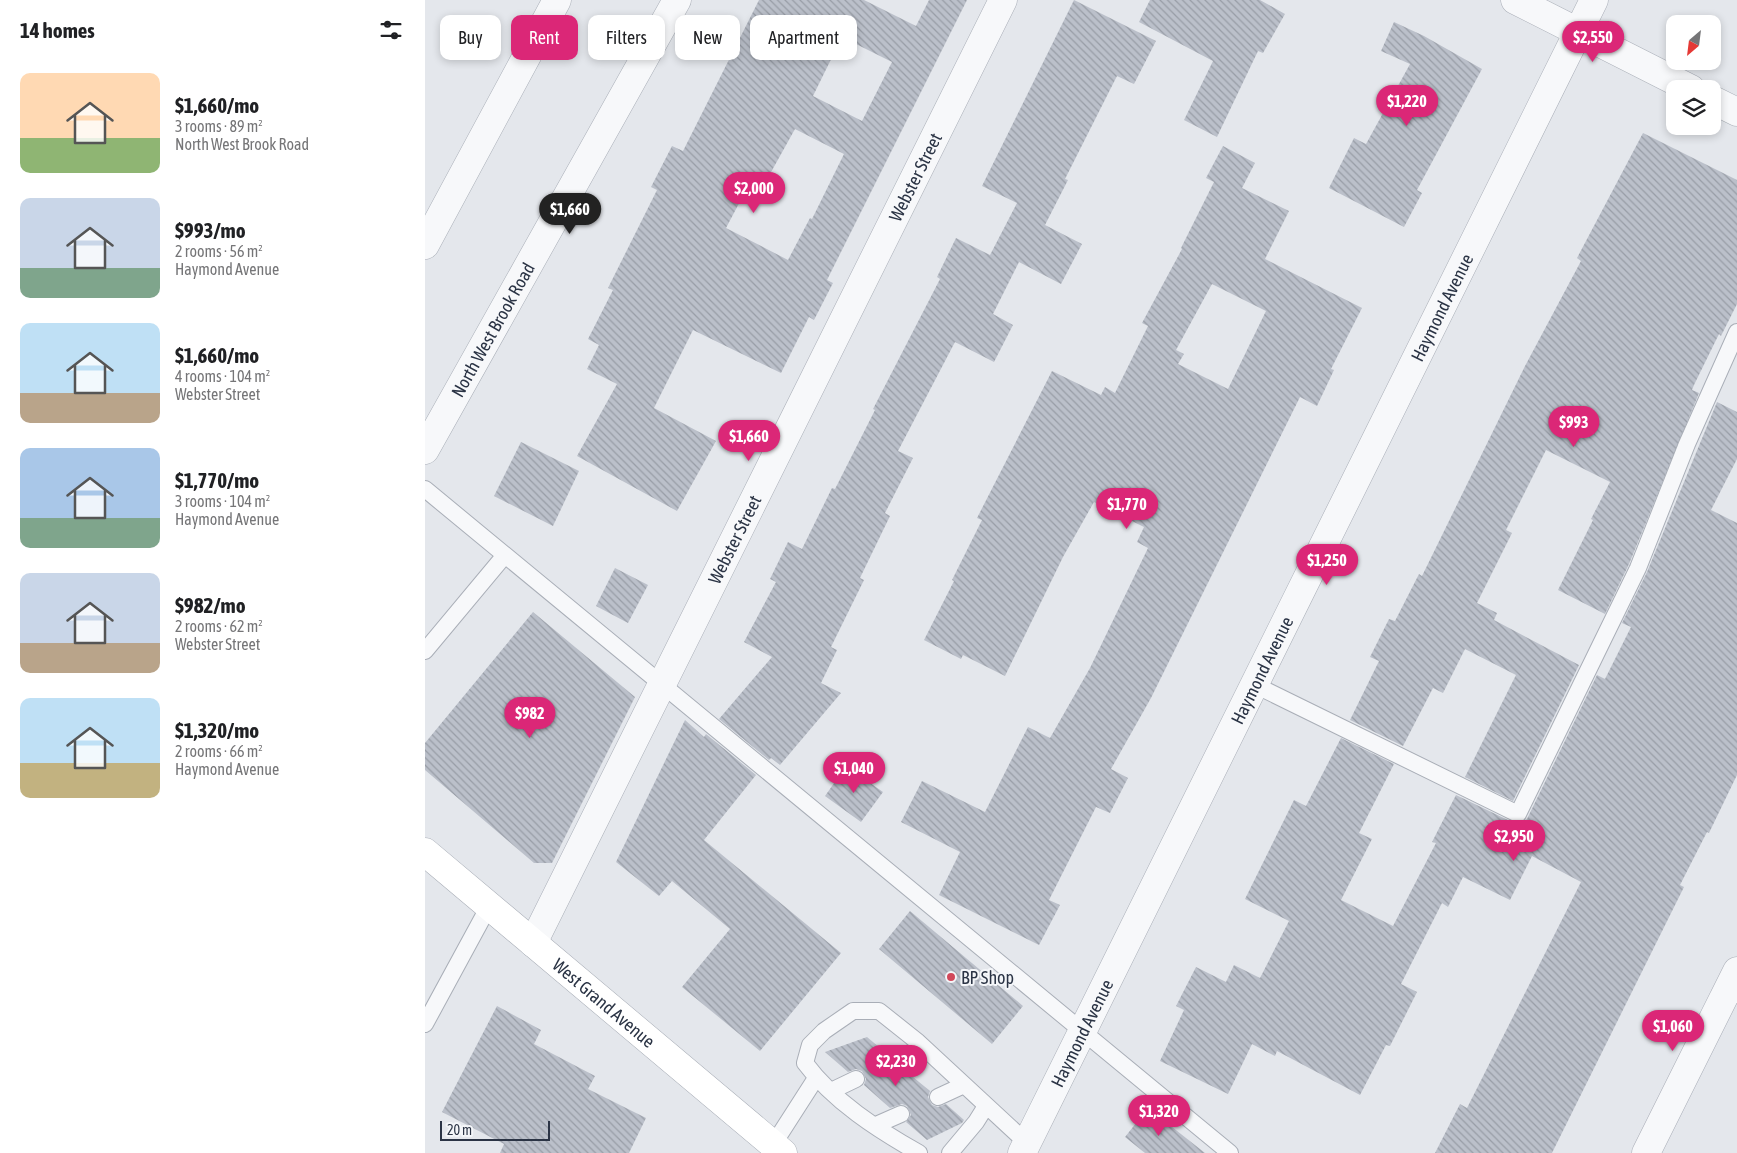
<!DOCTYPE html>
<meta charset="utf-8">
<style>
:root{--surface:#fff;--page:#f2f2f2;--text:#202124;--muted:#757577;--accent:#db2777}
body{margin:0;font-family:"Asap Condensed",sans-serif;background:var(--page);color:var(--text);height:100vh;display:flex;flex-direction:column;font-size:19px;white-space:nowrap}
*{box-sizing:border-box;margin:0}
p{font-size:16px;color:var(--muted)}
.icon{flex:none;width:28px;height:28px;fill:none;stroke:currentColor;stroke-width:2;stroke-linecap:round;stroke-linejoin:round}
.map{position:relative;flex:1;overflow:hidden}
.details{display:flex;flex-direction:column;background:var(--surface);width:425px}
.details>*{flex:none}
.top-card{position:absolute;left:15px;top:15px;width:475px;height:45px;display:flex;gap:10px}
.needle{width:32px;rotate:208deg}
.fabs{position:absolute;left:1241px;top:15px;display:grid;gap:10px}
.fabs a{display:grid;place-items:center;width:55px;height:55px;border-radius:10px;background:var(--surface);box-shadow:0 2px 8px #0003;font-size:25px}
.scale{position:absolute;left:15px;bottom:12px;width:110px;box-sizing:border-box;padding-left:5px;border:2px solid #2b3445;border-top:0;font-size:14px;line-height:18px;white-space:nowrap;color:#2b3445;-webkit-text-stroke:4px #f4f6f9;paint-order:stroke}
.price{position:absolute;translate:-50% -42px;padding:0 11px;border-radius:18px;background:var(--accent);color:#fff;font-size:16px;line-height:32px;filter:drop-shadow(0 1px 2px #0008)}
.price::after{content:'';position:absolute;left:50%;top:30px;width:15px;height:11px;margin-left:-8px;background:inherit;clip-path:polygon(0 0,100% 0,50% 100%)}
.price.active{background:#222;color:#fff}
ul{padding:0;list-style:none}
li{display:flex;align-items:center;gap:15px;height:125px;padding:0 20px}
li span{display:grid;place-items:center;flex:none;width:140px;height:100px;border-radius:10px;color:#555}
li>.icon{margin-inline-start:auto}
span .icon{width:60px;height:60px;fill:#fffc;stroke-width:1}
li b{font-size:21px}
h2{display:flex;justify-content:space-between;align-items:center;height:60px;padding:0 20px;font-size:21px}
.pill{padding:0 18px;border-radius:10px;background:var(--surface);box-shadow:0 2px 8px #0003;font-size:18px;line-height:45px}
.pill.active{background:var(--accent);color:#fff}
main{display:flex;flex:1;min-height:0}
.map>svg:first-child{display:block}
.building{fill:url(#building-back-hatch);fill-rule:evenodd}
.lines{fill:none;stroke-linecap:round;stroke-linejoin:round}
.lane-casing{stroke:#a9aeb7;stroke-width:18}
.street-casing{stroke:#a9aeb7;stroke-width:29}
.secondary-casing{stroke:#a9aeb7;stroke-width:29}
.lane{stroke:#f7f8fa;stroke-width:16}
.street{stroke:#f7f8fa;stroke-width:28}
.secondary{stroke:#fff;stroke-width:28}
.poi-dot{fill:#d1495b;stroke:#f4f6f9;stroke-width:2}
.labels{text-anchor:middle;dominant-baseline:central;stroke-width:4;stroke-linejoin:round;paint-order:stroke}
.street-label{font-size:18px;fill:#2b3445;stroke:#f4f6f9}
.poi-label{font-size:18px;fill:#2b3445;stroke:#f4f6f9;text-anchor:start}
</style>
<main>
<section class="details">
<h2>14 homes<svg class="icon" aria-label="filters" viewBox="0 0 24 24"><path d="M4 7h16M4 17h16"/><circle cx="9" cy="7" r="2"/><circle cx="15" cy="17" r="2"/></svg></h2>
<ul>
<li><span style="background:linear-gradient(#ffd9b3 65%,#8fb573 0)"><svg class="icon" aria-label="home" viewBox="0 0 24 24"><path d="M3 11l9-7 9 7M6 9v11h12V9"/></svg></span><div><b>$1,660/mo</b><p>3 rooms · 89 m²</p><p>North West Brook Road</p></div></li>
<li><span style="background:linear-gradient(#c9d6e8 70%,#7fa58c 0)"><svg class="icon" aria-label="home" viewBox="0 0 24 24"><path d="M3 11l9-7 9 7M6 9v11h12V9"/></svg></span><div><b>$993/mo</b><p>2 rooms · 56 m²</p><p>Haymond Avenue</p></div></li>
<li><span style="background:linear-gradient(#bfe0f5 70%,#b9a48a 0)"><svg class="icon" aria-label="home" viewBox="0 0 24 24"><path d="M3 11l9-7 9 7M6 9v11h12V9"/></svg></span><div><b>$1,660/mo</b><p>4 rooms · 104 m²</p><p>Webster Street</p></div></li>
<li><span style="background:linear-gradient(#a9c7e8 70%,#7fa58c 0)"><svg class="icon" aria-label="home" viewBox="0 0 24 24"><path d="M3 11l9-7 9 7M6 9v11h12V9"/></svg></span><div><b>$1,770/mo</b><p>3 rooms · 104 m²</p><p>Haymond Avenue</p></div></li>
<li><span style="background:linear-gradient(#c9d6e8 70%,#b9a48a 0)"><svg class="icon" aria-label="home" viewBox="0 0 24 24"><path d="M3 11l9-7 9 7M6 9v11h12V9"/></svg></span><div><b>$982/mo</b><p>2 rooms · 62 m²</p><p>Webster Street</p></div></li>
<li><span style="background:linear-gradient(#bfe0f5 65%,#c2b280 0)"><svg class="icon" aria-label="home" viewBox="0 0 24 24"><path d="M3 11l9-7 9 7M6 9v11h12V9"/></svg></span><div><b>$1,320/mo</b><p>2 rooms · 66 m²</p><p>Haymond Avenue</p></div></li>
</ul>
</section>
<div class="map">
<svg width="1312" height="1153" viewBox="0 0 1312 1153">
<defs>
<pattern id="building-back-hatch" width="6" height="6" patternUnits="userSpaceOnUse" patternTransform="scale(1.25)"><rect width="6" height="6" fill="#bbc0ca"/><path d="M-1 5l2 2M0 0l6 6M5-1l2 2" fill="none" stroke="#989da6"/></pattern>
</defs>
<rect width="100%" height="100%" fill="#e4e7ec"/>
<path class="building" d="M334 0H439L491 26 504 0H542L402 280 408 283 389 320 384 317 356 373 268 330 229 408 291 441 252 511 152 456 192 384 162 369 174 345 163 339 188 290 183 288 232 190 226 187 247 146 258 151ZM417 37 467 62 437 121 388 96ZM370 129 419 154 387 219 385 218 363 260 301 228 328 177 340 183Z
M649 0 731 41 709 84 692 76 640 179 643 180 620 225 657 244 636 284 594 262 568 314 588 325 569 362 530 342 473 451 488 458 460 513 465 516 435 578 439 580 406 647 412 650 396 683 416 693 355 765 346 758 344 760 294 719 347 657 319 642 351 582 345 579 363 542 377 549 407 488 410 489 450 410 448 409 515 279 512 277 531 238 565 255 592 203 557 186Z
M725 0H835L860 14 838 53 833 51 792 137 759 120 788 61 714 22Z
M969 22 999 36 1057 69 992 190 997 193 979 227 904 188 929 138 941 144 985 64 956 51Z
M1218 133 1312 180V304L1296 336 1294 334 1269 385 1267 390 1274 393 1204 564 1180 614 1133 590 1168 520 1166 519 1185 482 1121 450 1081 530 1087 533 1052 603 1072 613 1069 620 1154 665 1088 801 1040 777 1091 675 1040 649 1018 693 1008 688 978 746 925 720 954 661 945 657 964 619 970 621 994 574 997 576 1100 366 1156 261 1152 258Z
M798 146 830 163 817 188 864 211 840 259 937 308 906 369 909 370 892 406 875 397 726 698 686 769 703 778 685 813 671 807 624 900 635 905 614 945 514 895 535 852 476 822 497 781 560 812 603 727 625 738 665 668 723 548 712 542 719 527 669 502 638 557 580 676 538 655 536 659 499 640 529 581 527 580 557 520 552 518 627 371 676 395 680 387 690 393 723 326 717 323 757 249 756 248 789 182 781 178ZM787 284 841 311 803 389 753 364 759 354 751 350Z
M1292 402 1312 412V459L1286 510 1312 523V775L1284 833 1282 832 1255 885 1259 887 1127 1153H1010L1035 1104 1042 1108 1156 882 1107 856 1085 900 1038 877 1023 907 1017 903 976 984 992 992 965 1046 961 1045 935 1095 852 1051 850 1056 827 1044 803 1094 735 1061 759 1010 751 1006 771 967 801 982 809 965 835 978 864 921 820 899 869 800 881 806 916 738 969 764 934 833 947 839 916 900 968 926 1011 843 1007 842 1031 795 1089 823H1098L1102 819 1172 675 1180 679 1206 627 1197 623 1222 572Z
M96 442 154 471 128 526 69 496Z
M190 568 223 585 203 623 171 606Z
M108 612 210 697 127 863H109L0 770V743Z
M260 720 279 737 281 734 331 775 279 840 416 953 335 1051 257 987 305 929 247 881 234 896 191 862Z
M421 766 458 792 436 822 400 796Z
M485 911 598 1006 567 1044 454 949Z
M72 1006 116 1030 109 1044 170 1076 163 1089 221 1118 204 1153H75L79 1144 17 1112Z
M442 1037 462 1054 460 1060 464 1068 470 1070 477 1068 505 1091 503 1097 507 1105 513 1107 521 1104 539 1120 537 1123 502 1140 481 1122 486 1115 482 1106 477 1104 465 1108 439 1085 441 1079 437 1071 431 1069 423 1072 400 1052Z
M723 1108 780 1153H720L700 1137Z"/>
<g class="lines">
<defs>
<path id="lane" d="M0 489 805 1153
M0 651 80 555
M830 685 1093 814 1213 568 1262 444 1312 332
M0 1024 64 906
M470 1060 498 1047
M406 1091 431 1079
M513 1097 539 1085
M451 1125 476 1114
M348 1145 391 1078
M494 1153C453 1130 408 1101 380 1063L385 1045 399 1031 428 1011H454L493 1042 602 1143
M525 1153 551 1122 561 1106"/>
<g id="street">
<path d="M1090 0 1266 89"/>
<path d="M1288 100 1312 112"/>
<path d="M0 245 132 0"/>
<path id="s1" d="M0 450 252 0"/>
<path id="s2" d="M108 943 578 0"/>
<path id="s3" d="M597 1153 1169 0"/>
<path d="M1221 1153 1312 971"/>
</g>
<g id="secondary">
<path id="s4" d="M0 852 358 1153"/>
</g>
</defs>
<use href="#lane" class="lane-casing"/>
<use href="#street" class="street-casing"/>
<use href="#secondary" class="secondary-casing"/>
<use href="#lane" class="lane"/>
<use href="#street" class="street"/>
<use href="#secondary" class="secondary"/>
</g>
<circle class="poi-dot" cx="526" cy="977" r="5"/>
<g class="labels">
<g class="street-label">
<text stroke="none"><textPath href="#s2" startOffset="856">Webster Street</textPath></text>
<text stroke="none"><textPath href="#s3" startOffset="944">Haymond Avenue</textPath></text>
<text stroke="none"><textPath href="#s1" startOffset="138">North West Brook Road</textPath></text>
<text stroke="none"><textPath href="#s2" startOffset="451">Webster Street</textPath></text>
<text stroke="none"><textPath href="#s3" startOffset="539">Haymond Avenue</textPath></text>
<text stroke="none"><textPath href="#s4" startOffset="234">West Grand Avenue</textPath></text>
<text stroke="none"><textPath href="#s3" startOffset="134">Haymond Avenue</textPath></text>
</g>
<g class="poi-label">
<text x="536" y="977">BP Shop</text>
</g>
</g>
</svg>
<div class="fabs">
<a><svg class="needle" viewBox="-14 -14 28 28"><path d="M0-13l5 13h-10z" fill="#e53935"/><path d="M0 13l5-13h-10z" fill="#757577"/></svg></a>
<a><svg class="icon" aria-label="layers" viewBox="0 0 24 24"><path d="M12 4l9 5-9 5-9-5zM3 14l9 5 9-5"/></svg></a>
</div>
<div class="scale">20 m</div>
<b class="price" style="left:1168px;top:63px">$2,550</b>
<b class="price" style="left:982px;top:127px">$1,220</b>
<b class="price" style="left:329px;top:214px">$2,000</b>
<b class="price active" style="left:145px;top:235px">$1,660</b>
<b class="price" style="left:1149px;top:448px">$993</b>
<b class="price" style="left:324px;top:462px">$1,660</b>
<b class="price" style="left:702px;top:530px">$1,770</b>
<b class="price" style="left:902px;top:586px">$1,250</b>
<b class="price" style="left:105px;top:739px">$982</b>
<b class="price" style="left:429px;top:794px">$1,040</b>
<b class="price" style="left:1089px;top:862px">$2,950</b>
<b class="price" style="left:1248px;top:1052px">$1,060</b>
<b class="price" style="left:471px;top:1087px">$2,230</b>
<b class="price" style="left:734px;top:1137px">$1,320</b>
<div class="top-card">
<a class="pill">Buy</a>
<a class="pill active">Rent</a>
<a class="pill">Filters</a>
<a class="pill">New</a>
<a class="pill">Apartment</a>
</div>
</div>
</main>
